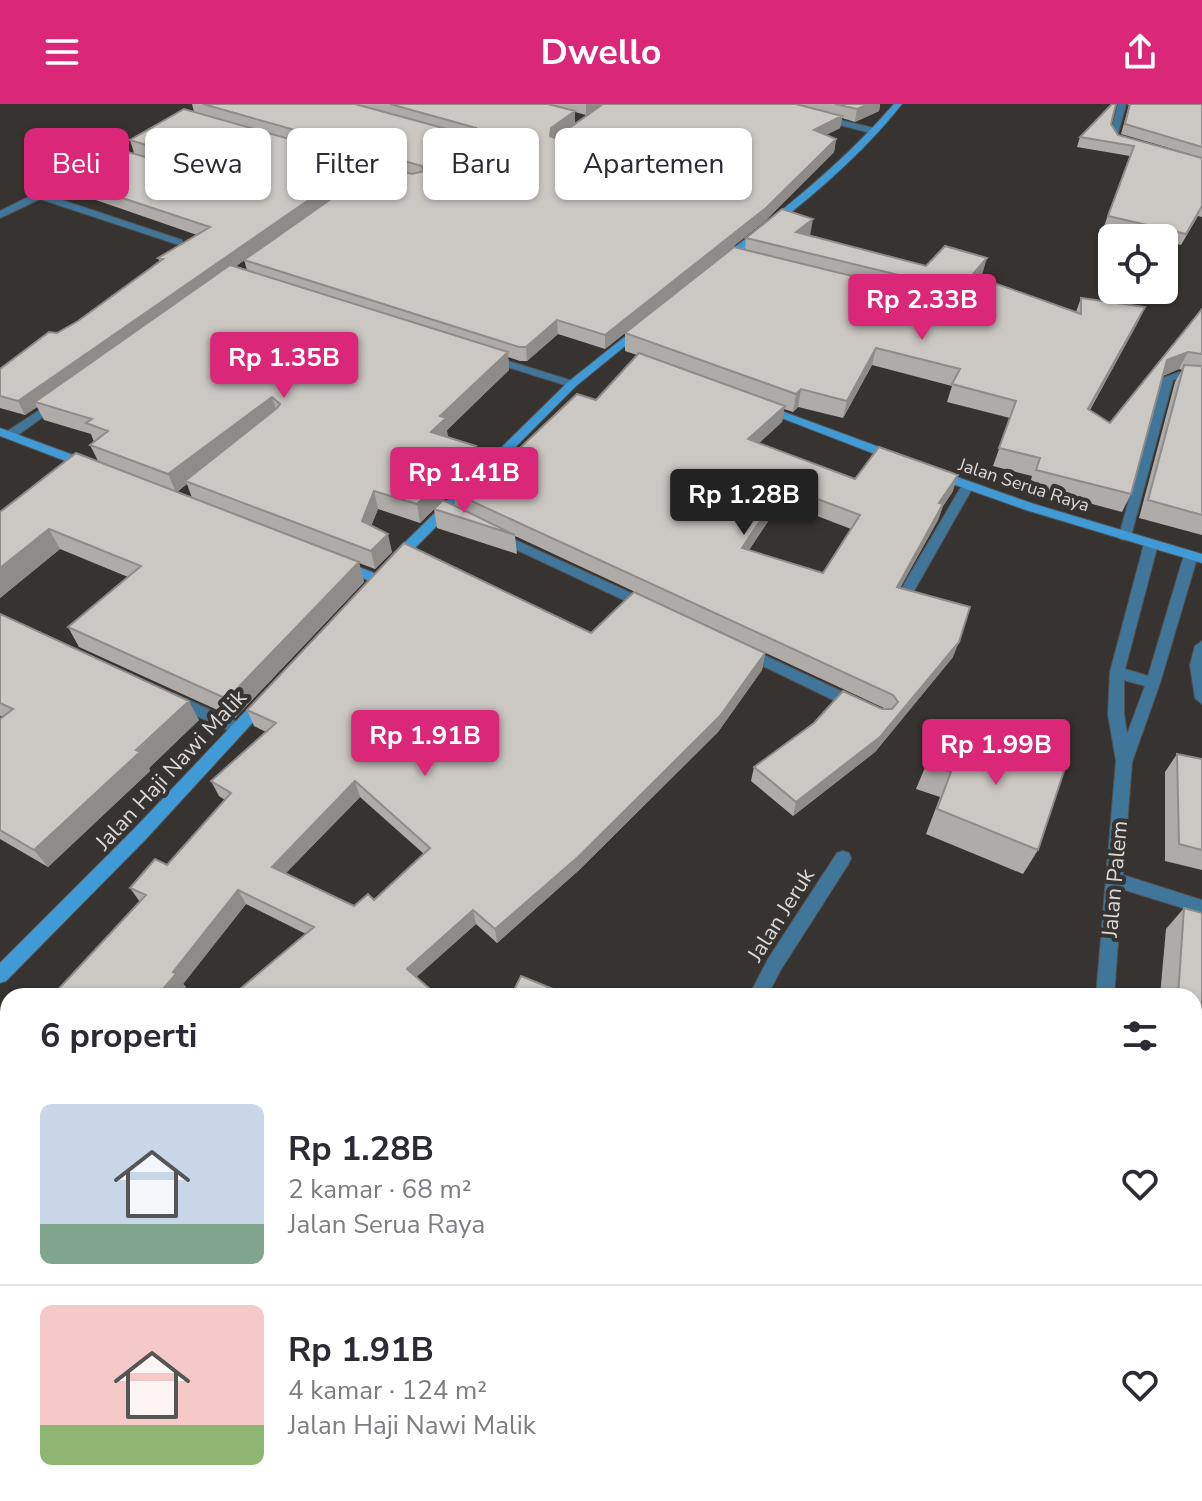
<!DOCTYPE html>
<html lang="id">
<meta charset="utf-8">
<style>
:root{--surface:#fff;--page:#f7f7f7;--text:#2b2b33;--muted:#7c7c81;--line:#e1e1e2;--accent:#db2777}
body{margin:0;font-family:"Nunito Sans",sans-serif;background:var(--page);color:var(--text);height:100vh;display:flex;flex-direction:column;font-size:30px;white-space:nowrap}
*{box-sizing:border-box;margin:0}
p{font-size:26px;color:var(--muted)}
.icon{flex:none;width:44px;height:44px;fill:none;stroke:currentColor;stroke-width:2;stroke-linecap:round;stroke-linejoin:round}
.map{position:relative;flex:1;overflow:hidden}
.drawer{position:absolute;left:0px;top:884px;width:1202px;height:514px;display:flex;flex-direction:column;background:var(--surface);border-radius:24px 24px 0 0;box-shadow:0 2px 6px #0004}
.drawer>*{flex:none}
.top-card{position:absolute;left:24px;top:24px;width:800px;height:72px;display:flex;gap:16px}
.controls{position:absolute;left:1098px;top:120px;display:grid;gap:16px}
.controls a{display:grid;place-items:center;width:80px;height:80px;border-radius:12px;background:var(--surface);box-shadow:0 2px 6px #0004;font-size:40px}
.price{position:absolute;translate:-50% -68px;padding:0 18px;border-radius:8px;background:var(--accent);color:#fff;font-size:26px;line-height:52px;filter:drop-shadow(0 2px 4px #0008)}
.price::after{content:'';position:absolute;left:50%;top:48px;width:24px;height:18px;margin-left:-12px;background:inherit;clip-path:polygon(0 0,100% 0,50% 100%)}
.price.active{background:#222;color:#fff}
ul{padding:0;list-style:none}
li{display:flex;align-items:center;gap:24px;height:200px;padding:0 40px}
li+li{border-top:2px solid var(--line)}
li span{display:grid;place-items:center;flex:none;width:224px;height:160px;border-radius:12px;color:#555}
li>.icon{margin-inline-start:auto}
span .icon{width:96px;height:96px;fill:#fffc;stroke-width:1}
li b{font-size:34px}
h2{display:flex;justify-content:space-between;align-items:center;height:96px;padding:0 40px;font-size:34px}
.pill{padding:0 28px;border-radius:12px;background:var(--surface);box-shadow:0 2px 6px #0004;font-size:28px;line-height:72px}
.pill.active{background:var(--accent);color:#fff}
header{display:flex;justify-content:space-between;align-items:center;height:104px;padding:0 40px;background:var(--accent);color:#fff;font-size:36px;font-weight:700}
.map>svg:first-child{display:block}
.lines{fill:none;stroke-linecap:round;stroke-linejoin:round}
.minor-casing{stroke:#54514e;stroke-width:2}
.secondary-casing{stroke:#54514e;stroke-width:2}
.minor{fill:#41769b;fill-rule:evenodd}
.secondary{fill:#409ad6;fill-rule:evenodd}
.wall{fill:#afaba8;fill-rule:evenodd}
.shaded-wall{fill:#8e8b88}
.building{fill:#cbc7c3;stroke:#8e8b88;stroke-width:2;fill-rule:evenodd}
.labels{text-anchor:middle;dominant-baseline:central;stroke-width:8;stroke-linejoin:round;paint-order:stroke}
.far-street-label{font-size:18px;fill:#dcdad8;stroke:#363330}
.street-label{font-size:22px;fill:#dcdad8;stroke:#363330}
</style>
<header><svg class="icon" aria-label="menu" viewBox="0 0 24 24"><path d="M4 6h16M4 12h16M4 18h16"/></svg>Dwello<svg class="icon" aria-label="share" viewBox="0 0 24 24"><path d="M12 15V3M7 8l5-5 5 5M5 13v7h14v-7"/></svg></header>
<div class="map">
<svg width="1202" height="1397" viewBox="0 0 1202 1397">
<rect width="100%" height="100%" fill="#363330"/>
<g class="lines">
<defs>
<path id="minor" d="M1118 0H1126L1118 30 1130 37V41H1124L1110 31Z
M823 12 878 25 879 27 875 30 820 16Z
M83 66 86 67V71L47 91 182 136V140H176L40 95 0 114V107Z
M489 251 576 278 578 280 568 282 485 256 484 254Z
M1180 268 1202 272V278L1180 274 1173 276 1131 432 1125 436 1120 435 1119 432 1162 274Z
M58 294 64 297 62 299 14 334H6V328Z
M967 379 973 383 914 487 912 490H902L900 487 961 383Z
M498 428 653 499 655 502 648 507 643 505 493 435 492 432Z
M1151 436 1158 440 1125 565 1148 572 1184 451 1191 447 1198 451 1160 579 1132 658 1123 771 1202 796V810L1122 785 1114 892H1096L1116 657 1108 610 1110 568 1144 440ZM1124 576 1145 582 1127 630 1124 610Z
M1202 537V600L1195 594 1190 561 1195 542Z
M745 542 862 597 864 601 862 605H852L740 551 738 547 740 543Z
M175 590 244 621 247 625 239 631 234 629 170 600 168 596Z
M843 747 849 749 851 754 849 759 780 867 767 892H749L768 855 837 749Z
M8 1328V1358L0 1362V1332Z
M1194 1342 1202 1346V1370L1194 1366Z
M471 1390H502L505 1397H474Z
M518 1390H544L541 1397H515Z
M1035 1390H1059L1058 1397H1034Z"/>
<path id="secondary" d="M894 0H902C853 62 789 111 727 158H721V154C782 107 843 59 894 0Z
M637 223 646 225 576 282 401 458H391V452L568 278Z
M765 301 901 351 903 354 897 358 893 357 761 306 759 304Z
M0 324 92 358 94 361 92 364H84L0 332Z
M937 366 1034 400 1202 450V459L1026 406 933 373 931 370Z
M341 456 382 472 384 475 377 480 336 463 334 460Z
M263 592 268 594 270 598 268 602 146 735 6 877 0 879V859L134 725 258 594Z"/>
</defs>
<use href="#minor" class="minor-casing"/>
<use href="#secondary" class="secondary-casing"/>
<use href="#minor" class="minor"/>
<use href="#secondary" class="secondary"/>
</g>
<path class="wall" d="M192 0H602L586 11 575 8V19L603 0H880L879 7 855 18 842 14 840 24 826 31 836 35 834 48 765 117 605 245 558 230 527 257H520L508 253 509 266 447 326V333L476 342 478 361 420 419 378 405 371 422 392 448 375 465 359 459 364 478 235 614 79 543 68 523 128 473 60 445 0 494V408L98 357 90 341 94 338 91 330 44 316 37 303 25 311 0 304V265L78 217 160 158 158 154 197 131 67 86 62 74 134 49 130 36 194 8ZM244 156 247 166 236 162ZM187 380 192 394 177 388Z
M1127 0H1202V113L1198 112 1181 141 1164 137V134H1153L1104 122 1130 52 1077 43 1080 33 1111 20 1118 31 1190 50 1121 30 1129 1Z
M811 132 926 162 982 171 980 174 1076 208 1081 194 1145 203 1137 220 1090 306 1110 319 1202 205V431L1139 414 1175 278 1182 266 1179 265 1163 272 1131 390 1122 408 1029 383 1032 372 993 362 1010 314 947 298 952 282 872 261 843 314 798 303 793 308 784 305 782 318 759 339 855 375 953 387 943 402 938 416 900 484 953 553 875 648 793 712 751 677 754 663 882 605H886L515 432 517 450 437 424 434 405 455 403 454 389 508 355 596 296 637 251 625 247V229L745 146 746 134ZM781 398 851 425 823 469 749 446Z
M0 510 199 616 149 664 150 667 48 763 0 735V615L3 613 0 612Z
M591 529 765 549 762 566 718 628 578 767 497 839 476 820 416 873 438 892H235L234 890 306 830 246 800 183 880 186 883 178 892H52L140 798 130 784 167 761 225 696 219 692 211 677 266 628 254 622 247 606ZM360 693 424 750 374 796 354 802 286 769Z
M942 623 1038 746 1023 770 926 730 940 693 916 685Z
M1177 650 1202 655V766L1165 757V668Z
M1184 804 1202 809V1236L1194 1233V892H1160L1166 825Z"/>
<path class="shaded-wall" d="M586 0H602L586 11Z
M869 0H880L879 7 855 18 857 5Z
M575 7V19L551 45V24Z
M842 12 840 24 812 38 814 26Z
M836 35 834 48 765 117 605 245V231Z
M352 66 354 79 41 300 35 298 37 303 25 311 18 297Z
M813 115 810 132 796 128Z
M987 154 982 171 967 188 972 171Z
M1145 203 1137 220 1080 322 1088 305Z
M557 216 558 230 527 257 526 243Z
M876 244 872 261 843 314 847 297Z
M508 248 509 266 447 326 448 332 434 346 431 328 440 312Z
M1188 248 1179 265 1159 273 1167 256Z
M801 285 798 303 793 308 796 290Z
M272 293 278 312 185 377 187 380 176 388 168 370Z
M785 302 782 318 746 351 748 335Z
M476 342 478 361 420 419 417 400Z
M958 371 953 387 943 402 938 416 892 498 897 483 939 399Z
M783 382 781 398 740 459 742 444Z
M374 387 378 405 366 435 362 417Z
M49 425 60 445 0 494V464Z
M388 430 392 448 375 465 371 447Z
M359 458 364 478 235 614 227 595Z
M959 538 953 553 875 648 793 712 796 698 880 633Z
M765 549 762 566 718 628 578 767 497 839 495 825Z
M189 597 199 616 149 664 150 667 48 763 34 746Z
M355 677 360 693 278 777 272 763Z
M238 786 246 800 183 880 186 883 178 892H157L173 868Z
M473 806 476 820 411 878 407 865Z
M370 886 372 892H363Z
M6 1080 8 1081V1103L0 1112V1086Z
M346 1390H352L360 1397H354Z"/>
<path class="building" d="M203 0H355L465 30 474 28 476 24 390 0H548L575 7 551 24 550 32 555 34 603 0H796L842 12 814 26 836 35 766 104 605 231 557 216 526 243H519L244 156 358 76 359 67 352 66 18 297 0 292V265L49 228 57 229 78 217 163 155 158 154 210 123 62 74 117 45 264 86 263 77 130 36 184 5 412 70 424 67 422 62Z
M835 0H869L857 5Z
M1112 0H1116L1111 20 1118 31 1202 54V102L1186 130 1108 112 1134 42 1080 33Z
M1130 0H1202V43L1125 20Z
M782 105 813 115 796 128 926 162 945 142 987 154 972 171 1081 210V194L1145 203 1088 305 1110 319 1202 205V250L1188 248 1167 256 1131 390 1036 366 1040 354 999 344 1016 297 952 280 960 265 876 244 847 297 801 285 796 290 625 229 734 143 897 183 906 178 903 172 746 134Z
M230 161 508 248 440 312 446 314 431 328 476 342 417 400 374 387 362 417 388 430 371 447 185 377 277 304 280 300 272 293 168 370 90 341 108 327 86 319 92 315 35 298Z
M639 249 785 302 748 335 855 375 879 343 958 371 939 399 943 400 897 483 970 503 959 538 880 633 796 698 754 663 814 619 843 587 882 605H892L898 598 893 591 454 389 492 350 508 355 577 290 596 296ZM783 382 860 411 823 469 742 444Z
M1184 261 1202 262V411L1148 396Z
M76 349 359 458 227 595 68 523 141 462 49 425 0 464V408Z
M443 396 515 431 434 405Z
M404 439 591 529 634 488 765 549 720 612 578 753 495 825 473 806 407 865 438 892H377L370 886 363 892H236L234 890 314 823 238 786 173 868 176 870 157 892H52L146 791 130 784 155 755 167 761 231 689 211 677 276 619 247 606ZM355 677 430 744 374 796 368 790 354 802 272 763Z
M0 510 189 597 136 646 140 648 34 746 0 726V615L13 605 0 599Z
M942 623 1064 667 1038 746 937 705 951 668 927 660Z
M1177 650 1202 655V746L1179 740Z
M1184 804 1202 809V1217L1194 1214V892H1178Z
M521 872 570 892H511Z
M8 924V1082L6 1080 0 1086V979L7 972 0 967V932Z
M190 1390H346L354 1397H198Z"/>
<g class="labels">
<g class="far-street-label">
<text transform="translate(1024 381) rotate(18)">Jalan Serua Raya</text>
</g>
<g class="street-label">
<text transform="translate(171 666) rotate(-47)">Jalan Haji Nawi Malik</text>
<text transform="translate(1115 775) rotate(-85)">Jalan Palem</text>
<text transform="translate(781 811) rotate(-58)">Jalan Jeruk</text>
</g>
</g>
</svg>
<div class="controls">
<a><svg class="icon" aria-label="locate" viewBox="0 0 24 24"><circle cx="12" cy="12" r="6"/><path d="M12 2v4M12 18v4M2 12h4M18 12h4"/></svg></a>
</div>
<b class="price" style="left:922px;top:238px">Rp 2.33B</b>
<b class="price" style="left:284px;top:296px">Rp 1.35B</b>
<b class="price" style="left:464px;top:411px">Rp 1.41B</b>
<b class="price active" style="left:744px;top:433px">Rp 1.28B</b>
<b class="price" style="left:425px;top:674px">Rp 1.91B</b>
<b class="price" style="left:996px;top:683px">Rp 1.99B</b>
<div class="top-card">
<a class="pill active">Beli</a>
<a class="pill">Sewa</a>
<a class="pill">Filter</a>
<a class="pill">Baru</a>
<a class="pill">Apartemen</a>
</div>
<section class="drawer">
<h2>6 properti<svg class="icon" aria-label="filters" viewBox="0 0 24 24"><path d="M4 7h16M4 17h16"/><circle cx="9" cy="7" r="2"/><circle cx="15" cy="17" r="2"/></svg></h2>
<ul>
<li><span style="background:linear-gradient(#c9d6e8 75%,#7fa58c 0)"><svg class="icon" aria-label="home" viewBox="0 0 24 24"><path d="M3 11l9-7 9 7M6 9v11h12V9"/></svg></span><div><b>Rp 1.28B</b><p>2 kamar · 68 m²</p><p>Jalan Serua Raya</p></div><svg class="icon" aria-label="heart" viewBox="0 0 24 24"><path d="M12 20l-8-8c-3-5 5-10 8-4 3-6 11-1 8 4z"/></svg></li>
<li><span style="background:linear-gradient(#f6c9c9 75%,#8fb573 0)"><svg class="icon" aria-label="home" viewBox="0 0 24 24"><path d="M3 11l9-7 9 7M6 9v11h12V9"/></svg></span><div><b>Rp 1.91B</b><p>4 kamar · 124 m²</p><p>Jalan Haji Nawi Malik</p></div><svg class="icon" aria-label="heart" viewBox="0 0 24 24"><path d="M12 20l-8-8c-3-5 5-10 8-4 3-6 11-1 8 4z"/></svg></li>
</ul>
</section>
</div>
